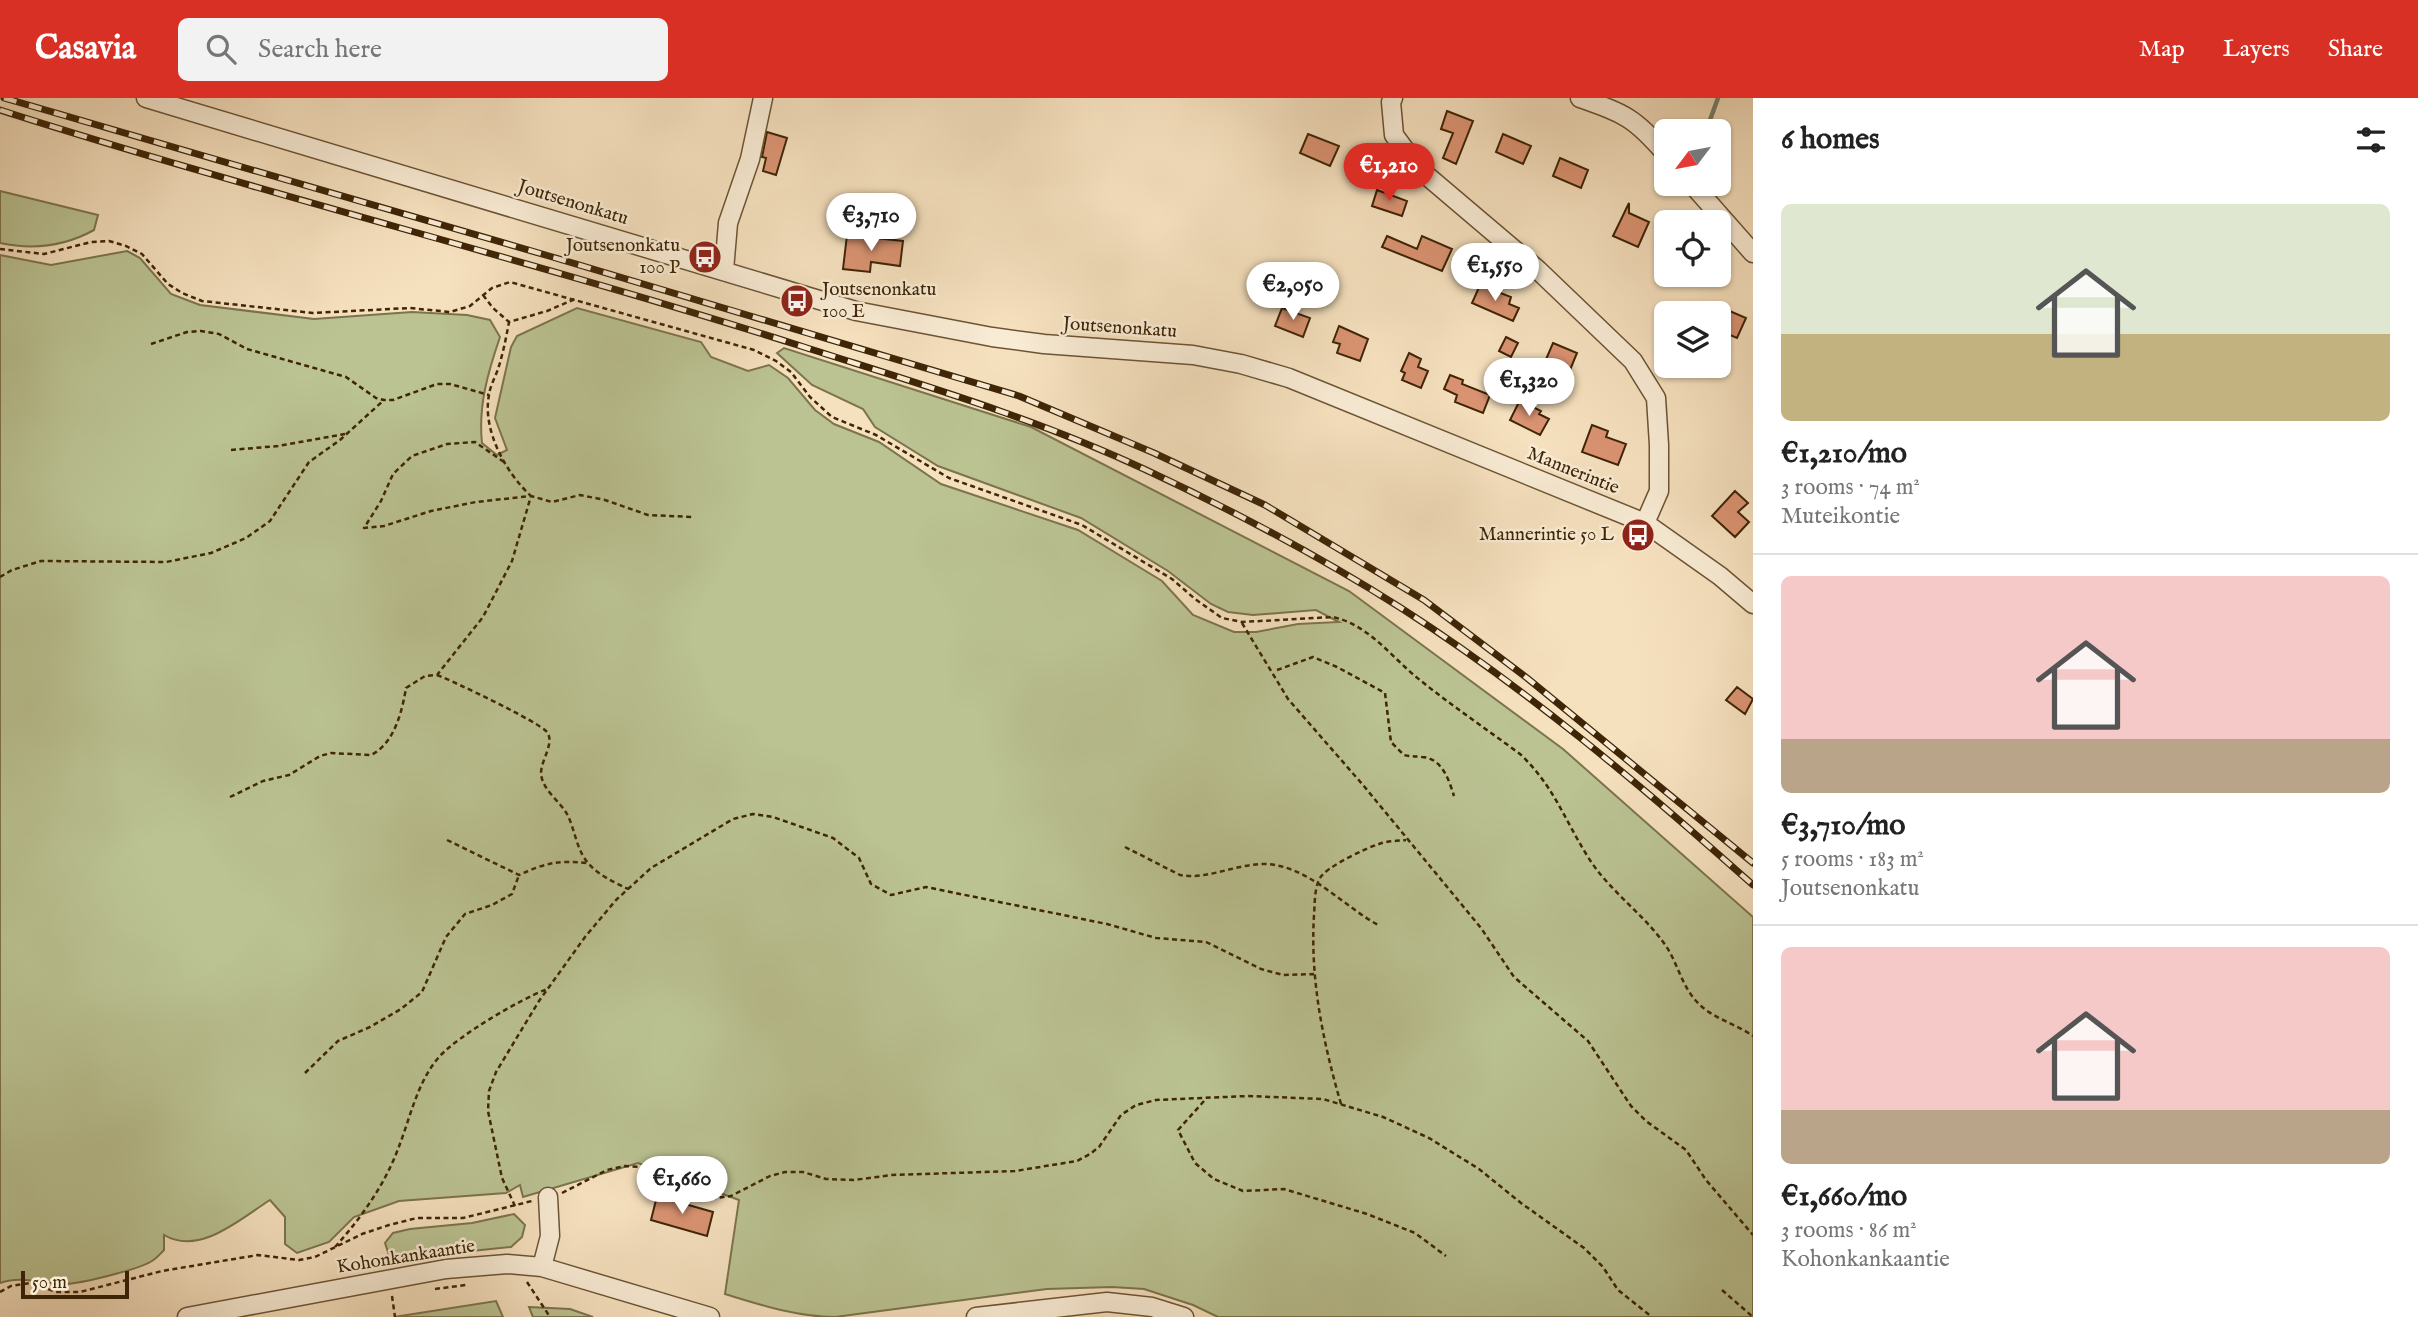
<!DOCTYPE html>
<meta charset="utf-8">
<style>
:root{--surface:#fff;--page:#f2f2f2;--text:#222;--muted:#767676;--line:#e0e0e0;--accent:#d93025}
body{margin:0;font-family:"IM FELL English",serif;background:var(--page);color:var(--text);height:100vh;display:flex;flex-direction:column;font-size:26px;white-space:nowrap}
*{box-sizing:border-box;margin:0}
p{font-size:23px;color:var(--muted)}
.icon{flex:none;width:38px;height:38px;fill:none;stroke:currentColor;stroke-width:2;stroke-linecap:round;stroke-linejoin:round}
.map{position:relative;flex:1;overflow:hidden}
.panel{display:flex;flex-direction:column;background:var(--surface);width:665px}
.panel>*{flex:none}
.needle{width:46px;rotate:238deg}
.buttons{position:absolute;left:1654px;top:21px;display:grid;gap:14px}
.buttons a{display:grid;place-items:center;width:77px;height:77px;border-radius:10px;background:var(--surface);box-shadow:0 2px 5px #0004;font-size:35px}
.scale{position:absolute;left:21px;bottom:18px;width:108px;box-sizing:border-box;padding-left:7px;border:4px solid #3e2506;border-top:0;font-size:19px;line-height:24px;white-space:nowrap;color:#3e2506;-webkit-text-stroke:5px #f9ecd5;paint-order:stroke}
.price{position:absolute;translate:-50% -60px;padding:0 16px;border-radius:24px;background:#fff;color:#222;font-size:23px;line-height:46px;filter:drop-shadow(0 2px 4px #0008)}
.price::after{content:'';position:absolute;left:50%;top:42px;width:21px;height:16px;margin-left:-10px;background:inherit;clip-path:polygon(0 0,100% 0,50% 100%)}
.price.active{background:var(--accent);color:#fff}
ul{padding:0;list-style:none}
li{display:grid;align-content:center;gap:14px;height:371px;padding:0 28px}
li+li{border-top:2px solid var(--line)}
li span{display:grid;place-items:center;height:217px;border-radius:10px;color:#555}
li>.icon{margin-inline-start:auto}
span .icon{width:126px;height:126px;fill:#fffc;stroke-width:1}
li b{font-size:30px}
h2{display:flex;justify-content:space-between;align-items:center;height:84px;padding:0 28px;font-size:30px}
header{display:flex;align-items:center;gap:42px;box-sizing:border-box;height:98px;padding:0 35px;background:var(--accent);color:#fff}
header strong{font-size:33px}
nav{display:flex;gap:38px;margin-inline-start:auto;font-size:24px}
.search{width:490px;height:63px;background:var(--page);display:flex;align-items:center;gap:18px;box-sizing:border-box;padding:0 24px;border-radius:10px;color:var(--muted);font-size:26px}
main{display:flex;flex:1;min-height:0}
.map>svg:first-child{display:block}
.green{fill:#bbc393;stroke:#7c744c;stroke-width:2}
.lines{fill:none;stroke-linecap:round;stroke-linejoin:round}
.stream{stroke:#78816a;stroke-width:4.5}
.building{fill:#db9473;stroke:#3e2506;stroke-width:2}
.minor-casing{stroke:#6c5434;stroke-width:21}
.path{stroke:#3e2506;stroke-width:2.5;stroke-dasharray:5 3.5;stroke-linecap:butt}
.minor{stroke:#f9ecd5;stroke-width:18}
.rail-casing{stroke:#3e2506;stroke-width:7}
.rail{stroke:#f9ecd5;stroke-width:4.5;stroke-dasharray:13;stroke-linecap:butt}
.labels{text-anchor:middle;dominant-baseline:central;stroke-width:5;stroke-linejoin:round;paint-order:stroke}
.street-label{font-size:19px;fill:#3e2506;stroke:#f9ecd5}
.poi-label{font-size:19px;fill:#3e2506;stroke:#f9ecd5;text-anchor:end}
</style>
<header>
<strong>Casavia</strong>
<div class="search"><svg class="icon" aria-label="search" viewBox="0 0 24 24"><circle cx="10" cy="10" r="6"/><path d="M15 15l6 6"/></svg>Search here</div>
<nav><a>Map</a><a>Layers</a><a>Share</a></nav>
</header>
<main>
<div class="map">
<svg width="1753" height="1219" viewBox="0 0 1753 1219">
<rect width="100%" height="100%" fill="#f6e1bf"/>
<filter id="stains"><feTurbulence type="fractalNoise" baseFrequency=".00286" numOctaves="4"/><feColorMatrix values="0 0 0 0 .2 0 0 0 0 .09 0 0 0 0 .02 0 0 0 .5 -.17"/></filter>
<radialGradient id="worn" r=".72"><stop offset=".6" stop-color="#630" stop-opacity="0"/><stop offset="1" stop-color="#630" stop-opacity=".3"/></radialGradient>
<path class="green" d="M0 93 98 117 94 132C65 148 32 152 0 145Z
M127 153 140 160 171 196 200 207 314 221 412 214 467 217 490 222 500 239C488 274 478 308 482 345L497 357 507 352 495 320 511 249 517 238 577 210 701 244 711 259 748 273 769 267 788 280 815 312 834 326 879 344 941 386 1078 432 1162 483 1193 517 1234 534H1256L1298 526 1339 524 1316 512 1253 517 1228 514 1211 506 1168 473 1081 420 938 368 875 329 863 311 812 287 777 255 784 250 1031 329 1349 493 1563 651 1753 819V1219H1218L1193 1207 1144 1191 1112 1189 1047 1191 835 1219C797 1219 761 1207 725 1196L739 1102 638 1065 523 1099 520 1087 506 1095 399 1103 354 1119 329 1144 297 1155 285 1146V1119L270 1102C240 1121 200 1158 164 1137V1152C161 1155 157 1160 152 1163 140 1171 80 1186 64 1186 41 1186 23 1177 0 1185V157L51 167Z
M514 1116 525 1127 522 1139 511 1149 424 1158 399 1164 389 1157 385 1145 393 1135 410 1131 472 1125Z
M496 1203 503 1219H394Z
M529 1209 570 1211 593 1219H533Z"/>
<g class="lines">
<path class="stream" d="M1706 33 1718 0"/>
</g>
<path class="building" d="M1447 13 1473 23 1456 66 1443 60 1453 35 1441 31Z
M767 34 787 40 776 77 763 73 766 60 762 59Z
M1308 36 1339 48 1330 68 1300 55Z
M1503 36 1531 48 1523 66 1496 54Z
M1560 60 1588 72 1581 90 1553 78Z
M1377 92 1407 103 1402 118 1372 108Z
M1629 105V115L1649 124 1638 149 1613 138Z
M847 137 903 143 900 168 871 164 870 174 843 171Z
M1387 138 1417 151 1422 138 1452 151 1442 173 1382 149Z
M1480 187 1511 199 1509 206 1519 210 1513 223 1472 205Z
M1718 208 1746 220 1737 240 1718 232Z
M1282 210 1310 220 1303 239 1275 228Z
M1339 228 1368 241 1360 263 1337 255 1340 246 1333 244Z
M1506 239 1518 245 1511 259 1499 253Z
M1553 245 1577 255 1570 272 1559 268 1555 279 1541 273Z
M1409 255 1421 261 1418 269 1428 273 1421 290 1402 282 1405 275 1401 273Z
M1450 277 1463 282 1462 286 1490 297 1483 315 1455 304 1457 297 1444 291Z
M1520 302 1541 313 1539 316 1549 321 1540 337 1510 322Z
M1592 327 1608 333 1606 339 1626 346 1618 367 1582 354Z
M1735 393 1748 405 1738 414 1749 424 1735 439 1712 418Z
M1737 589 1753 601 1745 616 1726 602Z
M657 1098 713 1114 707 1138 651 1122Z"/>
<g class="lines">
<defs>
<path id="minor" d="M146 0 856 213 992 239 1044 246 1193 257 1241 266 1289 280 1645 425 1720 478 1753 506
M1393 0 1391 4 1394 37 1419 71 1538 172 1633 263 1656 300 1659 347V393L1645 425
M1580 0C1625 16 1634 19 1666 56
M1692 86 1753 155
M724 172 728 125 750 61 763 0
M542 1169 550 1138 548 1099
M187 1219 446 1171 507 1166 542 1169 710 1219
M976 1219 1107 1204 1152 1209 1184 1219"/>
</defs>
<use href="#minor" class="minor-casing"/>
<path class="path" d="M0 151 44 156 91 144 109 143 126 148 142 156 168 186 182 195 202 203 313 215 410 210 450 214 470 208 492 190 510 184 754 252 776 263 791 274 810 299 832 319 876 337 949 380 1082 427 1172 481 1195 501 1222 520 1242 524 1333 519C1368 527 1389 556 1415 578 1449 606 1485 630 1520 656 1554 688 1564 721 1588 759 1609 793 1644 816 1666 848 1678 866 1682 889 1698 905 1712 920 1736 926 1753 938
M483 197 493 210 509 224 547 213 575 201
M151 246 187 234 201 233 219 236 247 251 346 279 376 300 384 302H393L437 286H450L489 297
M231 352 278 348 345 336
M504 364 475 344 447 346 412 358 393 376 381 403 364 430 384 428 431 413 476 404 531 398 552 404 580 397 605 402 648 417 692 419
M0 479 12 472 41 463 166 464 211 455 246 440 270 423 309 364 340 342 384 302
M1242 525 1288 601 1363 687 1481 830 1514 879 1588 943 1631 1008 1646 1023 1686 1052 1706 1082 1753 1137
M1277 572 1313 559 1337 569 1385 595 1391 644 1404 657C1411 659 1415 658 1422 659 1442 660 1449 682 1454 698
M437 577C453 583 539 624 547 634 555 645 541 662 541 675 542 692 559 702 567 716 575 731 576 751 588 765 598 777 614 784 628 791
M230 699 263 683 289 677 320 658 331 655 371 657C394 646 402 614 406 590L425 578 437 577 483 519 498 490 512 463 531 398C506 375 482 332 489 297 490 288 495 280 498 271 503 256 506 240 509 224
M447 742 519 777C545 765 559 762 587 765
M1125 749 1180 777C1206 782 1234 767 1261 766 1307 765 1342 808 1380 828
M305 975 338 943 370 929 401 911 422 894 446 839 465 816 492 807 512 796 519 777
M1204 1003 1178 1032 1195 1065 1214 1081 1243 1093 1284 1091 1367 1116 1415 1135 1446 1158
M1341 1006C1323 944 1310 882 1314 817 1315 806 1314 791 1320 780 1326 769 1366 750 1379 746 1387 743 1397 743 1406 742
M562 1095 607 1072 625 1068 643 1069 698 1094 716 1100 731 1098 770 1078 785 1074H803L826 1081 854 1082 892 1077 1015 1073 1077 1063 1090 1056 1099 1049 1121 1017 1136 1007 1156 1002 1248 998 1323 1001 1383 1019 1429 1040 1479 1071 1521 1105 1584 1150 1603 1169 1618 1192 1652 1219
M515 1108 502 1080 488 1013 489 993 496 974 539 903 585 839 616 802 651 770 733 721 753 716 773 719 833 740 859 760 871 786 891 797 926 789 1107 826 1156 840 1206 844 1261 871 1283 877 1314 876
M335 1149C361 1120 384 1088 398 1051 410 1021 417 984 439 959 459 937 519 902 547 891
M527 1184 550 1219
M435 1191 466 1187
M1722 1192 1753 1219
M0 1194 11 1188 31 1185 56 1194H80L162 1173 258 1157 299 1162 315 1159 362 1136 389 1127 417 1120H463L532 1103
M392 1198 395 1219"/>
<use href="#minor" class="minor"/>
<defs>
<path id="rail" d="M4 0 549 158 1019 298 1154 355 1265 407 1424 502 1527 580 1753 765
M0 12C266 97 538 164 804 249 919 286 1035 320 1144 371 1232 412 1319 458 1401 510 1526 590 1642 688 1753 787"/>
</defs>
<use href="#rail" class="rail-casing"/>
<use href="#rail" class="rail"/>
</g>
<defs>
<symbol id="bus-disc" viewBox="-11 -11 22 22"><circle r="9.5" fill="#8f2418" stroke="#f9ecd5"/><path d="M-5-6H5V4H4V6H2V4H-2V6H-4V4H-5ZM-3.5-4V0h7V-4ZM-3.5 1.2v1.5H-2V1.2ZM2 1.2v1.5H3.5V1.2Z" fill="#fff"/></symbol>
</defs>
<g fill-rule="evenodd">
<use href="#bus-disc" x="686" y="140" width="38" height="38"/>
<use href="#bus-disc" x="778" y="184" width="38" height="38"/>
<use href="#bus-disc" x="1619" y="418" width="38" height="38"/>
</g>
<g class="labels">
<g class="street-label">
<text transform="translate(573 105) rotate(17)">Joutsenonkatu</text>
<text transform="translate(1120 230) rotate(4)">Joutsenonkatu</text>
<text transform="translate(1573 373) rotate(22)">Mannerintie</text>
<text transform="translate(406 1159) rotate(-9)">Kohonkankaantie</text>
</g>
<g class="poi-label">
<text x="680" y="148">Joutsenonkatu<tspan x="680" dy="22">100 P</tspan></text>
<text x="822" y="192" text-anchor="start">Joutsenonkatu<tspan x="822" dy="22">100 E</tspan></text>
<text x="1614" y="437">Mannerintie 50 L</text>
</g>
</g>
<rect width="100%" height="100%" filter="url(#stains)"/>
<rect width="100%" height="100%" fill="url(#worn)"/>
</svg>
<div class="buttons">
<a><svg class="needle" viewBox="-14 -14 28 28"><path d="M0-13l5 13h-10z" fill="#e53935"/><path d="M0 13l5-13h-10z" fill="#767676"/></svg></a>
<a><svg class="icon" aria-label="locate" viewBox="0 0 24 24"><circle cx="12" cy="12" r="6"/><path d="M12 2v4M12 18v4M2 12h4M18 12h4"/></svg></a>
<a><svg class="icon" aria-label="layers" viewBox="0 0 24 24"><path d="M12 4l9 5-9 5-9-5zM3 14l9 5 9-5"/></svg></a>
</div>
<div class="scale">50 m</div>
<b class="price active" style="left:1389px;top:105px">€1,210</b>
<b class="price" style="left:871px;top:155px">€3,710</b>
<b class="price" style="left:1495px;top:205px">€1,550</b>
<b class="price" style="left:1293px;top:224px">€2,050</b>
<b class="price" style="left:1529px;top:320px">€1,320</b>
<b class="price" style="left:682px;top:1118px">€1,660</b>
</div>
<section class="panel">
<h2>6 homes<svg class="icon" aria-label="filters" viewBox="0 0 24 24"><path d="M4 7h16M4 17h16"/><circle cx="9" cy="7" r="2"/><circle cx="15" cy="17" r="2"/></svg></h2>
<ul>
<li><span style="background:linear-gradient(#dfe7d0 60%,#c2b280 0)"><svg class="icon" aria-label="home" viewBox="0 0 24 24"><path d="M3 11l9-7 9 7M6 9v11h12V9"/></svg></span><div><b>€1,210/mo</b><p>3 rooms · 74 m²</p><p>Muteikontie</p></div></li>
<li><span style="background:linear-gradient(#f6c9c9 75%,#b9a48a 0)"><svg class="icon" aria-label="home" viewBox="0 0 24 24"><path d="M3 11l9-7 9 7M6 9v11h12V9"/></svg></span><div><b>€3,710/mo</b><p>5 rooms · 183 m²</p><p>Joutsenonkatu</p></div></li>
<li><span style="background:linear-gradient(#f6c9c9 75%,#b9a48a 0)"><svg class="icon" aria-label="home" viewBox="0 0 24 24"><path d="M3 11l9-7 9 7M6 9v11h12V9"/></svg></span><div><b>€1,660/mo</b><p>3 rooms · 86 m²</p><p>Kohonkankaantie</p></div></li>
</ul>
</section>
</main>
